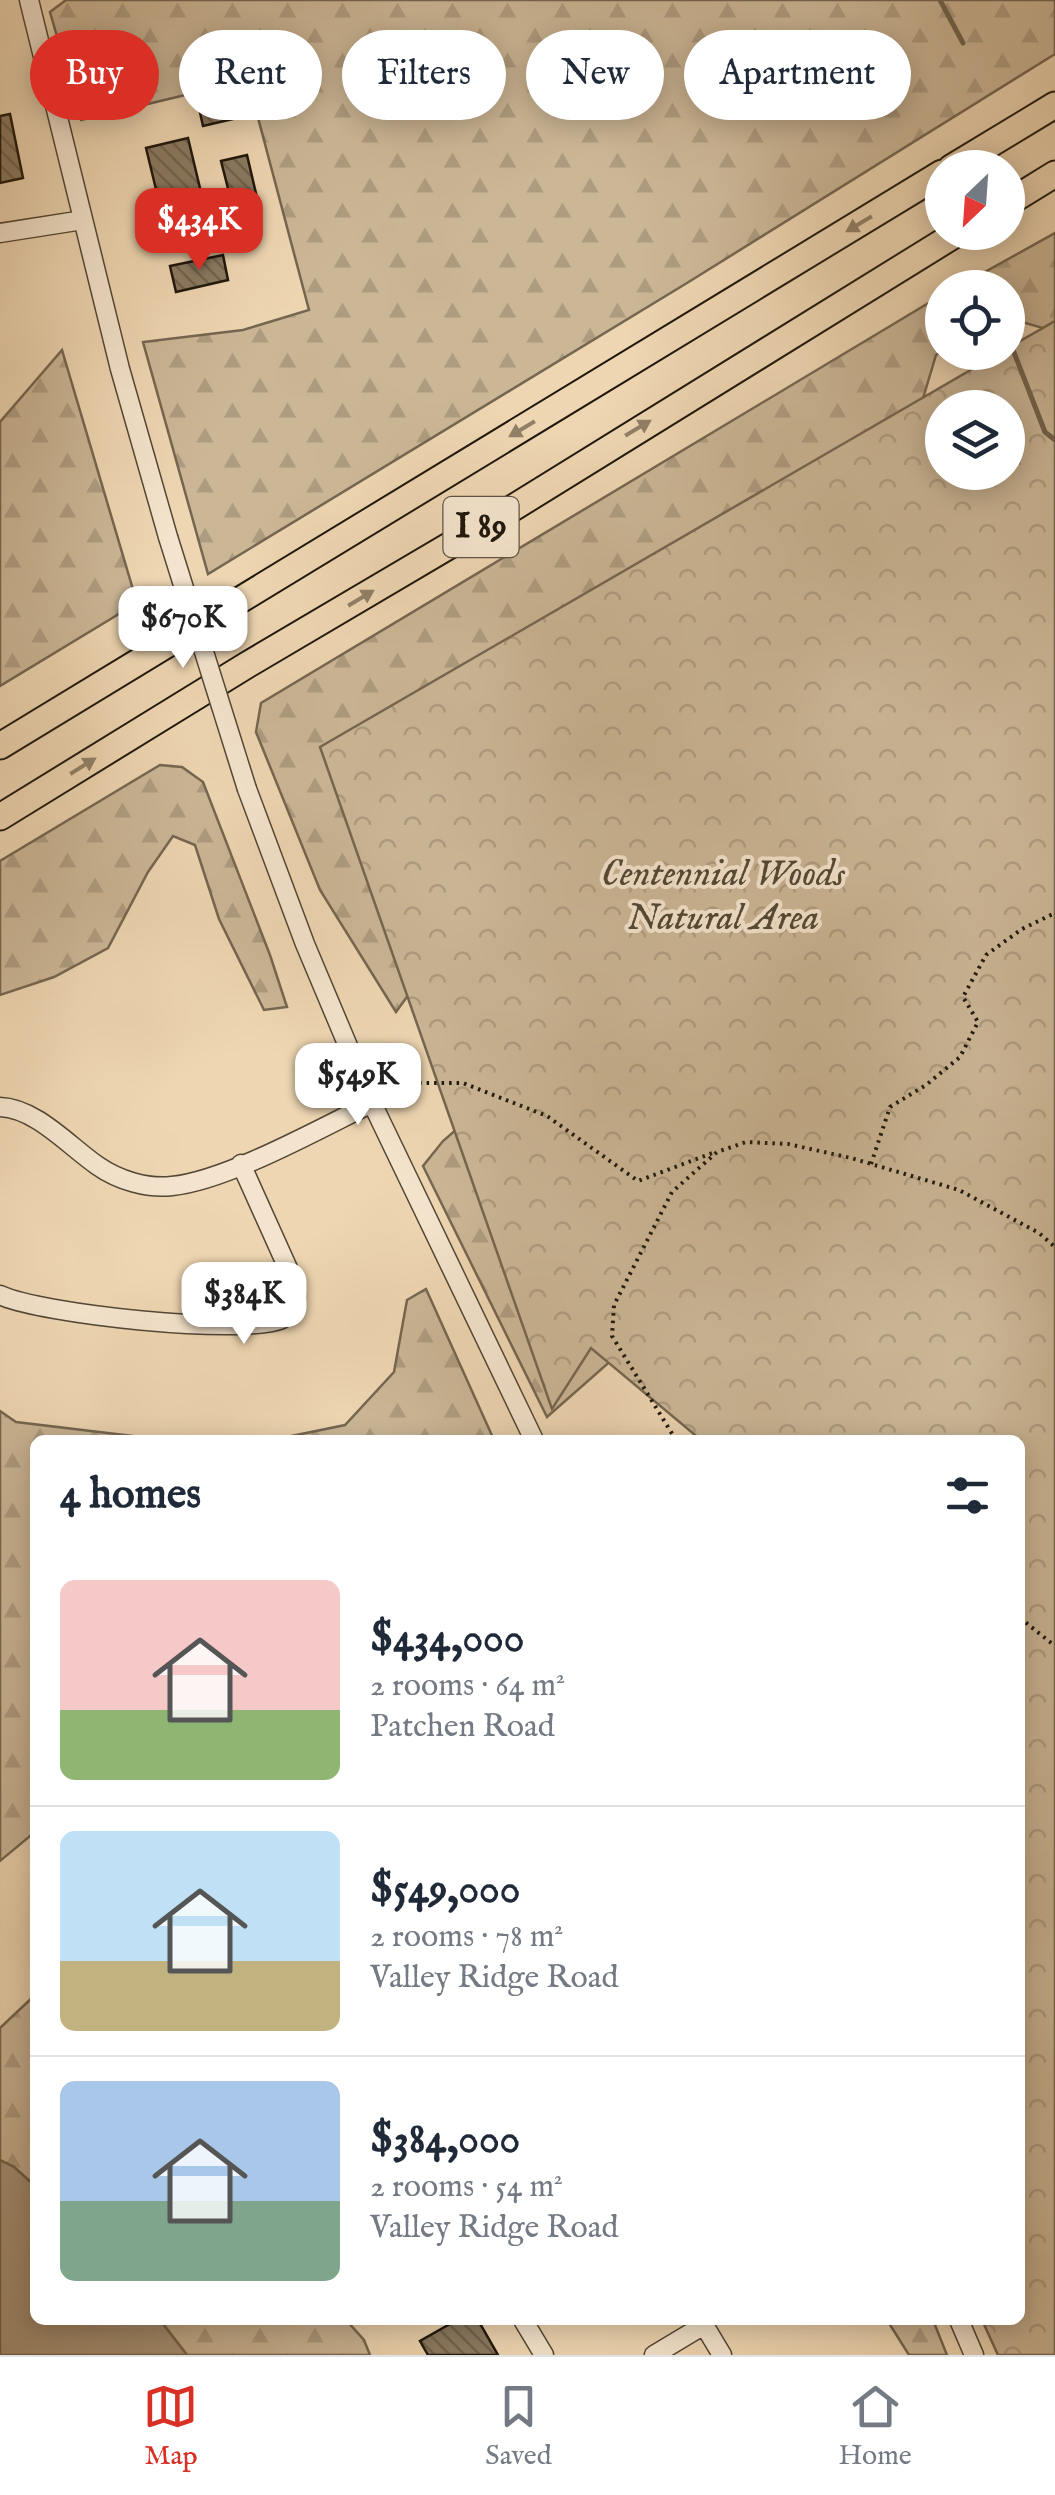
<!DOCTYPE html>
<meta charset="utf-8">
<style>
:root{--surface:#fff;--page:#f2f2f3;--text:#1f2937;--muted:#747a83;--line:#e0e1e3;--accent:#d93025}
body{margin:0;font-family:"IM FELL English",serif;background:var(--page);color:var(--text);height:100vh;display:flex;flex-direction:column;font-size:38px;white-space:nowrap}
*{box-sizing:border-box;margin:0}
p{font-size:32px;color:var(--muted)}
.icon{flex:none;width:55px;height:55px;fill:none;stroke:currentColor;stroke-width:2;stroke-linecap:round;stroke-linejoin:round}
.map{position:relative;flex:1;overflow:hidden}
.panel{position:absolute;left:30px;top:1435px;width:995px;height:890px;display:flex;flex-direction:column;background:var(--surface);border-radius:15px;box-shadow:0 5px 25px #0003}
.panel>*{flex:none}
.top-card{position:absolute;left:30px;top:30px;width:995px;height:90px;display:flex;gap:20px}
.needle{width:65px;rotate:205deg}
.fabs{position:absolute;left:925px;top:150px;display:grid;gap:20px}
.fabs a{display:grid;place-items:center;width:100px;height:100px;border-radius:50%;background:var(--surface);box-shadow:0 5px 25px #0003;font-size:50px}
.price{position:absolute;translate:-50% -85px;padding:0 22px;border-radius:20px;background:#fff;color:#222;font-size:32px;line-height:65px;filter:drop-shadow(0 2px 5px #0008)}
.price::after{content:'';position:absolute;left:50%;top:60px;width:30px;height:22px;margin-left:-15px;background:inherit;clip-path:polygon(0 0,100% 0,50% 100%)}
.price.active{background:var(--accent);color:#fff}
ul{padding:0;list-style:none}
li{display:flex;align-items:center;gap:30px;height:250px;padding:0 30px}
li+li{border-top:2px solid var(--line)}
li span{display:grid;place-items:center;flex:none;width:280px;height:200px;border-radius:15px;color:#555}
li>.icon{margin-inline-start:auto}
span .icon{width:120px;height:120px;fill:#fffc;stroke-width:1}
li b{font-size:42px}
h2{display:flex;justify-content:space-between;align-items:center;height:120px;padding:0 30px;font-size:42px}
.pill{padding:0 35px;border-radius:45px;background:var(--surface);box-shadow:0 5px 25px #0003;font-size:35px;line-height:90px}
.pill.active{background:var(--accent);color:#fff}
.tab-bar{display:flex;justify-content:space-around;align-items:center;height:140px;border-top:2px solid var(--line);background:var(--surface);font-size:28px;color:var(--muted)}
.tab-bar a{display:grid;justify-items:center;gap:5px}
.tab-bar .active{color:var(--accent)}
.map>svg:first-child{display:block}
.forest{fill:url(#forest-firs);stroke:#756651;stroke-width:2.5}
.park{fill:url(#park-crowns);stroke:#756651;stroke-width:2.5;fill-rule:evenodd}
.water{fill:#a8957a;stroke:#71634e;stroke-width:2.5}
.lines{fill:none;stroke-linecap:round;stroke-linejoin:round}
.stream{stroke:#71634e;stroke-width:5}
.building{fill:url(#building-back-hatch);stroke:#1f170c;stroke-width:2.5}
.minor-casing{stroke:#534736;stroke-width:21}
.highway-casing{stroke:#1f170c;stroke-width:29}
.path{stroke:#1f170c;stroke-width:4;stroke-dasharray:2.5 5;stroke-linecap:butt}
.minor{stroke:#f4e4cd;stroke-width:18}
.highway{stroke:#eed6b2;stroke-width:25}
.minor-bridge-casing{stroke:#534736;stroke-width:21;stroke-linecap:butt}
.minor-bridge{stroke:#f4e4cd;stroke-width:18}
.oneway{fill:#918067}
.labels{text-anchor:middle;dominant-baseline:central;stroke-width:8;stroke-linejoin:round;paint-order:stroke}
.shield{fill:#f4e4cd;stroke:#5f5446;stroke-width:2.5}
.shield-label{font-size:35px;font-weight:bold;fill:#1f170c}
.park-label{font-size:38px;font-style:italic;fill:#534735;stroke:#f4e4cd}
</style>
<div class="map">
<svg width="1055" height="2355" viewBox="0 0 1055 2355">
<defs>
<pattern id="forest-firs" width="22" height="20" patternUnits="userSpaceOnUse" patternTransform="scale(2.5)"><rect width="22" height="20" fill="#cbb696"/><path d="M5 1l3.5 6h-7zM16 11l3.5 6h-7z" fill="#ae9c80"/></pattern>
<pattern id="park-crowns" width="20" height="18" patternUnits="userSpaceOnUse" patternTransform="scale(2.5)"><rect width="20" height="18" fill="#cbb696"/><path d="M2 6a3 3 0 1 1 6 0M12 15a3 3 0 1 1 6 0" fill="none" stroke="#ae9c80"/></pattern>
<pattern id="building-back-hatch" width="6" height="6" patternUnits="userSpaceOnUse" patternTransform="scale(2.5)"><rect width="6" height="6" fill="#8b7a62"/><path d="M-1 5l2 2M0 0l6 6M5-1l2 2" fill="none" stroke="#71634f"/></pattern>
</defs>
<rect width="100%" height="100%" fill="#eed6b2"/>
<filter id="stains"><feTurbulence type="fractalNoise" baseFrequency=".002" numOctaves="4"/><feColorMatrix values="0 0 0 0 .2 0 0 0 0 .09 0 0 0 0 .02 0 0 0 .5 -.17"/></filter>
<radialGradient id="worn" r=".72"><stop offset=".6" stop-color="#630" stop-opacity="0"/><stop offset="1" stop-color="#630" stop-opacity=".3"/></radialGradient>
<path class="forest" d="M66 0H1055V54L687 283 208 574 143 342 243 330 309 310 248 80 81 120 50 12Z
M1055 233V350L1043 328 1008 318V288H956Z
M942 295V351L936 355 919 412 942 472 864 1138 547 1417 423 1166 443 1141 465 1122 456 929 396 1012 320 890 256 732 261 703Z
M62 350 137 603 0 686V422Z
M160 765 182 767 203 782 270 955 287 1007 264 1010 219 919 195 845 173 836 148 872 108 948 54 977 0 995V861Z
M426 1289 494 1440H272L345 1425 394 1372 407 1300Z
M0 1411 16 1422 166 1440H35V1832L0 1861Z
M35 1995V2186L14 2167 0 2160V2028Z
M160 2320H346L364 2340 370 2355H187Z
M887 2320H933L947 2355H909Z"/>
<path class="park" d="M1055 321V2355H998L982 2320H1020V1440H701L591 1348 552 1409 320 747 1000 353 1008 352V348ZM942 408H1008V472H942Z"/>
<path class="water" d="M0 2160 14 2167 35 2186V2320H160L187 2355H0Z"/>
<g class="lines">
<path class="stream" d="M940 0 963 43
M1008 337 1045 432 1055 440"/>
</g>
<path class="building" d="M230 91 237 118 203 126 197 99Z
M10 114 23 178 0 183V116Z
M188 138 211 234 169 243 146 148Z
M247 155 258 202 233 208 221 161Z
M223 255 228 280 176 292 170 266Z
M457 2320H478L498 2355H428L420 2341Z"/>
<g class="lines">
<defs>
<path id="minor" d="M29 0 120 369 168 537
M0 233 83 220
M247 789 305 944 372 1103 534 1440
M0 1107C36 1108 70 1147 98 1166 118 1180 147 1189 172 1186 226 1181 321 1128 372 1103
M0 1295C40 1314 243 1336 282 1319L296 1299 295 1284 241 1164
M523 2320 544 2355
M701 2320 722 2355
M959 2320 974 2355
M654 2355 704 2325"/>
<path id="highway" d="M951 168 1055 105
M1008 203 1055 174
M0 746 942 173
M0 817 247 665 508 511 959 232"/>
</defs>
<use href="#minor" class="minor-casing"/>
<use href="#highway" class="highway-casing"/>
<path class="path" d="M384 1096 418 1083H463L547 1116 638 1181 715 1152
M871 1164 890 1107 926 1085 960 1057 978 1022 963 997 986 955 1022 929 1055 913
M676 1440 612 1336 614 1305 672 1192 717 1152 746 1142 788 1144 851 1158 959 1190 1039 1233 1055 1247
M1020 1618 1055 1646"/>
<use href="#minor" class="minor"/>
<use href="#highway" class="highway"/>
<defs>
<path id="minor-bridge" d="M168 537 247 789"/>
</defs>
<use href="#minor-bridge" class="minor-bridge-casing"/>
<use href="#minor-bridge" class="minor-bridge"/>
</g>
<defs><path id="oneway-solid" d="M-6-.8H1V-3.2L6.5 0L1 3.2V.8H-6Z" transform="scale(2.5)"/></defs>
<g class="oneway">
<use href="#oneway-solid" transform="translate(859 224) rotate(149)"/>
<use href="#oneway-solid" transform="translate(638 428) rotate(-31)"/>
<use href="#oneway-solid" transform="translate(522 429) rotate(149)"/>
<use href="#oneway-solid" transform="translate(361 598) rotate(-31)"/>
<use href="#oneway-solid" transform="translate(83 766) rotate(-32)"/>
</g>
<g class="labels">
<rect class="shield" x="443.5" y="497" width="75" height="60" rx="8"/>
<g class="shield-label">
<text x="481" y="527">I 89</text>
</g>
<g class="park-label">
<text x="723" y="875">Centennial Woods<tspan x="723" dy="44">Natural Area</tspan></text>
</g>
</g>
<rect width="100%" height="100%" filter="url(#stains)"/>
<rect width="100%" height="100%" fill="url(#worn)"/>
</svg>
<div class="fabs">
<a><svg class="needle" viewBox="-14 -14 28 28"><path d="M0-13l5 13h-10z" fill="#e53935"/><path d="M0 13l5-13h-10z" fill="#747a83"/></svg></a>
<a><svg class="icon" aria-label="locate" viewBox="0 0 24 24"><circle cx="12" cy="12" r="6"/><path d="M12 2v4M12 18v4M2 12h4M18 12h4"/></svg></a>
<a><svg class="icon" aria-label="layers" viewBox="0 0 24 24"><path d="M12 4l9 5-9 5-9-5zM3 14l9 5 9-5"/></svg></a>
</div>
<b class="price active" style="left:199px;top:273px">$434K</b>
<b class="price" style="left:183px;top:671px">$670K</b>
<b class="price" style="left:358px;top:1128px">$549K</b>
<b class="price" style="left:244px;top:1347px">$384K</b>
<div class="top-card">
<a class="pill active">Buy</a>
<a class="pill">Rent</a>
<a class="pill">Filters</a>
<a class="pill">New</a>
<a class="pill">Apartment</a>
</div>
<section class="panel">
<h2>4 homes<svg class="icon" aria-label="filters" viewBox="0 0 24 24"><path d="M4 7h16M4 17h16"/><circle cx="9" cy="7" r="2"/><circle cx="15" cy="17" r="2"/></svg></h2>
<ul>
<li><span style="background:linear-gradient(#f6c9c9 65%,#8fb573 0)"><svg class="icon" aria-label="home" viewBox="0 0 24 24"><path d="M3 11l9-7 9 7M6 9v11h12V9"/></svg></span><div><b>$434,000</b><p>2 rooms · 64 m²</p><p>Patchen Road</p></div></li>
<li><span style="background:linear-gradient(#bfe0f5 65%,#c2b280 0)"><svg class="icon" aria-label="home" viewBox="0 0 24 24"><path d="M3 11l9-7 9 7M6 9v11h12V9"/></svg></span><div><b>$549,000</b><p>2 rooms · 78 m²</p><p>Valley Ridge Road</p></div></li>
<li><span style="background:linear-gradient(#a9c7e8 60%,#7fa58c 0)"><svg class="icon" aria-label="home" viewBox="0 0 24 24"><path d="M3 11l9-7 9 7M6 9v11h12V9"/></svg></span><div><b>$384,000</b><p>2 rooms · 54 m²</p><p>Valley Ridge Road</p></div></li>
</ul>
</section>
</div>
<nav class="tab-bar">
<a class="active"><svg class="icon" aria-label="map" viewBox="0 0 24 24"><path d="M3 6l6-2 6 2 6-2v14l-6 2-6-2-6 2zM9 4v14M15 6v14"/></svg>Map</a>
<a><svg class="icon" aria-label="saved" viewBox="0 0 24 24"><path d="M7 4h10v16l-5-4-5 4z"/></svg>Saved</a>
<a><svg class="icon" aria-label="home" viewBox="0 0 24 24"><path d="M3 11l9-7 9 7M6 9v11h12V9"/></svg>Home</a>
</nav>
